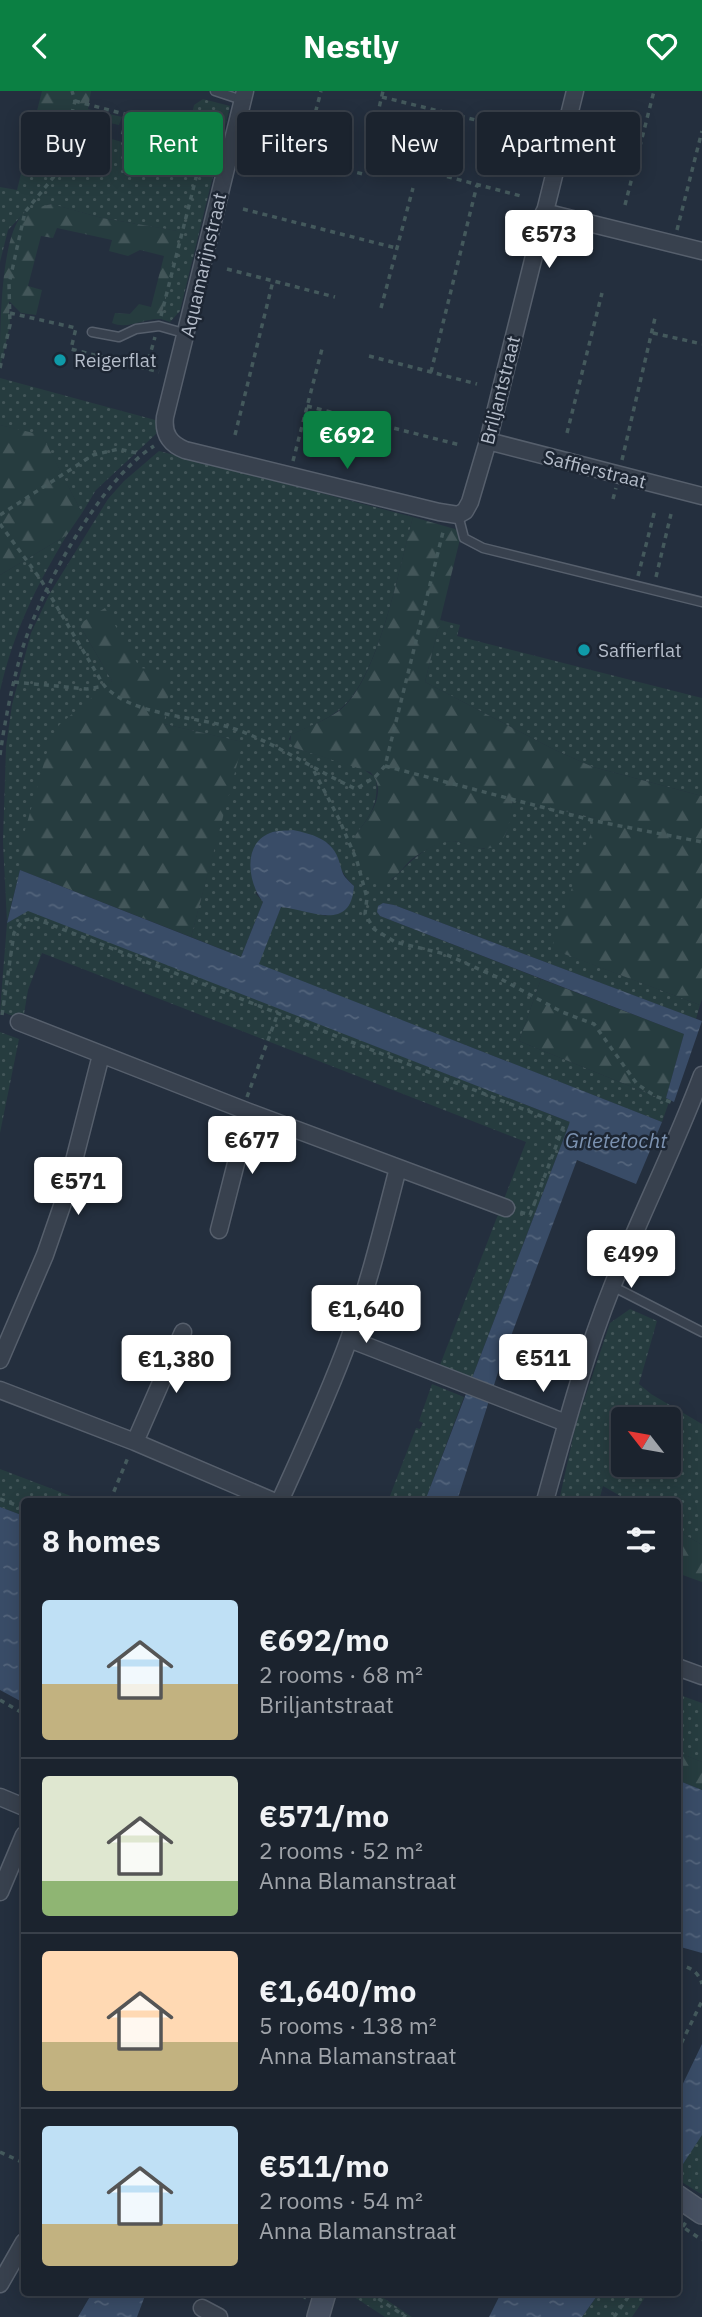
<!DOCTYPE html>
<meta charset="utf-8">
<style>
:root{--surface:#1b232e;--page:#242b36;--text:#f1f3f6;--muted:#a0a4aa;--line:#39404a;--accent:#0b8043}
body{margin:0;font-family:"IBM Plex Sans",sans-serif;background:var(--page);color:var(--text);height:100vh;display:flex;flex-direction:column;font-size:26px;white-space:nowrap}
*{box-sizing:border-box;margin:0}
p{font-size:23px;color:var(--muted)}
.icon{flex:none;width:38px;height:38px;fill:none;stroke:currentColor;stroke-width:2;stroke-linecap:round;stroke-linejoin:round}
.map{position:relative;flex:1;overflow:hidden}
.panel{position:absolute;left:21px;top:1407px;width:660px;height:798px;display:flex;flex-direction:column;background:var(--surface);border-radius:7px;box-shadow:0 4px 18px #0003,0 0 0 2px var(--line)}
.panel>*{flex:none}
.banner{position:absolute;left:21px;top:21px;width:662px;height:63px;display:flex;gap:14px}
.needle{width:46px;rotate:301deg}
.controls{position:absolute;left:611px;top:1316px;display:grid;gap:14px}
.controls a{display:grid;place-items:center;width:70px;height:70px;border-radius:7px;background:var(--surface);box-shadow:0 4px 18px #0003,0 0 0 2px var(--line);font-size:35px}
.price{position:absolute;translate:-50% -60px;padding:0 16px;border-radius:7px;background:#fff;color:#222;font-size:23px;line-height:46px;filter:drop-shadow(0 2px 4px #0008)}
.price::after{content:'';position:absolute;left:50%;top:42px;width:21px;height:16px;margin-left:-10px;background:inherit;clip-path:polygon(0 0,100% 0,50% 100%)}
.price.active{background:var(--accent);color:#fff}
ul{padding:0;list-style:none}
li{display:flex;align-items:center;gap:21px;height:175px;padding:0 21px}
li+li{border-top:2px solid var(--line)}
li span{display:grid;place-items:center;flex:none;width:196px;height:140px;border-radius:7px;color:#555}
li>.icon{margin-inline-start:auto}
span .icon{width:84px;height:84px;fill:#fffc;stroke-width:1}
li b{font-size:30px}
h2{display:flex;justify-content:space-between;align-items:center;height:84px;padding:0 21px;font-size:30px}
.pill{padding:0 24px;border-radius:7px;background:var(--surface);box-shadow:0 4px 18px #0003,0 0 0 2px var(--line);font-size:24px;line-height:63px}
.pill.active{background:var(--accent);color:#fff}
header{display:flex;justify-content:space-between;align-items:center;height:91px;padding:0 21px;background:var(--accent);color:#fff;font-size:32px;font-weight:700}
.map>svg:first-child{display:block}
.green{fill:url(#green-dots);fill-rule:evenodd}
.forest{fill:url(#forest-firs)}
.water{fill:url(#water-ripples)}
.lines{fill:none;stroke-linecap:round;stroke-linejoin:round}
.lane-casing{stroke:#565f6c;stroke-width:11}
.street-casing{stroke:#565f6c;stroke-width:19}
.secondary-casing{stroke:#565f6c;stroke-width:24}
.path{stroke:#44595c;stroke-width:3.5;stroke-dasharray:5 5;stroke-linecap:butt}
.lane{stroke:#38414e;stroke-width:8}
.street{stroke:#38414e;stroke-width:16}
.secondary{stroke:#465061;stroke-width:21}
.culture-dot{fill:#0f9aa8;stroke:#1d2633;stroke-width:2.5}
.labels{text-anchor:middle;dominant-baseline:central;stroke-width:5;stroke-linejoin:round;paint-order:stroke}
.street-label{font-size:19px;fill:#b4bcc9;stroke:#1d2633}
.poi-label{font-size:19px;fill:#b4bcc9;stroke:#1d2633;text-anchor:start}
.water-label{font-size:21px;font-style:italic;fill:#7c92b1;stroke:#1d2633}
</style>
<header><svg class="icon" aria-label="back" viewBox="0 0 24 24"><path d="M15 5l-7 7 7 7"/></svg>Nestly<svg class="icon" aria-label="heart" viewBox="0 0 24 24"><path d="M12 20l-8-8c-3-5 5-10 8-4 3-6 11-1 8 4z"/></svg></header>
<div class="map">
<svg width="702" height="2226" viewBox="0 0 702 2226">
<defs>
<pattern id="green-dots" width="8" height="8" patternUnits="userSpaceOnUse" patternTransform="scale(1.75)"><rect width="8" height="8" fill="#263c3f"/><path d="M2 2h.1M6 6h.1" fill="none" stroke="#435659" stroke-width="1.8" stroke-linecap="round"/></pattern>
<pattern id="forest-firs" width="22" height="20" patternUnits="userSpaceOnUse" patternTransform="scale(1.75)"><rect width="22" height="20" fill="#263c3f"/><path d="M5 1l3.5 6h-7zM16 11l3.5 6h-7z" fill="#435659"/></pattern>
<pattern id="water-ripples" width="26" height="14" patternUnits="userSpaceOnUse" patternTransform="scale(1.75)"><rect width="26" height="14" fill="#394c67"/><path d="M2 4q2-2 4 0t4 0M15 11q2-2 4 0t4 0" fill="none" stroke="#53647b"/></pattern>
</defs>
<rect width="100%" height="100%" fill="#242f3e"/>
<path class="green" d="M203 8 230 15 180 220 170 231 161 228 177 140 102 127 51 113 25 121 8 139 0 171V96L17 99 24 71 56 83 76 43 88 46 108 47 182 68 194 14Z
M0 287 159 330 156 343 96 399 82 422 42 345 0 334Z
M159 360 413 426C400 474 378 591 339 619 325 630 307 636 291 644L289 648 295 657 363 678 376 687C379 714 370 724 355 745L392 789C407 774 428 751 451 750 461 750 474 756 484 758L506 743 513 709 597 727 552 858 700 914 696 928 394 814 383 812 377 821 380 825 541 888 519 950 669 1011 662 1031 258 873 281 816 300 818 326 825 354 795C338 780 340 770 328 752L255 802 263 811 241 866 191 846 242 651 164 633 140 577 79 533 112 590 20 757V779L7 831 28 819 570 1031 472 1287 440 1274 526 1051 42 862 28 899 23 929 0 920 7 832 3 751 6 656 12 614 31 542 50 502 108 408 124 390Z
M67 444C35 497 14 540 0 600V484Z
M440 529 460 534 457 545 702 607V705L593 676 555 659 425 591Z
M0 941 19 948 0 1042Z
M630 1218 657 1230 639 1293 651 1303 702 1333V1454L677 1439V1410H629L603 1395 599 1410H559L576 1333 610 1232ZM623 1328H668V1374H623Z
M432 1293 464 1306 425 1410H388L416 1337 420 1338 423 1332 419 1330Z
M0 1378 84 1410H24V1425L0 1416Z
M677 1603 702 1612V1671L677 1661Z
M702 2044V2102L701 2103 677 2088V2080Z
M348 2202H376L412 2226H385Z
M599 2202H648L632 2226H582Z"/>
<path class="forest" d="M42 0H91L88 18 122 26 119 34 93 28 88 46 76 43 66 80 56 83 24 71Z
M52 113 102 127 178 140 161 228C143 227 128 239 112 232L115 222 130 223 139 213 151 216 164 165 140 159 128 165 109 160 112 149 57 137 53 147 41 145 28 195 42 199 36 224 21 222 9 210 10 234 0 277C0 240 0 141 25 121 32 117 44 115 52 113Z
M0 334 42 344 82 422 67 444 0 484Z
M413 426 462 440 425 591 555 659 593 676 702 705V908L700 914 551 858 596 727 513 709C510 723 510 745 497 754 482 764 467 750 451 750 439 751 421 761 412 768 405 774 400 782 393 787 378 798 361 780 358 766 356 759 356 752 355 745 368 727 390 701 370 681L295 657 290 652 291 644C306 636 325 630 339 620 378 592 400 473 413 426Z
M105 517 140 577 172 580 164 633 243 651 191 846 20 779V757L51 647 60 633 112 590 79 533Z
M541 888 684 943 666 1007 670 1009 669 1011 519 950Z
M677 1439 702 1454V1491L677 1482Z
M677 1661 702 1671V1699L677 1689Z"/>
<path class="water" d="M293 739C312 743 331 748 338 767 344 784 340 782 354 795 351 842 311 819 281 816L259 873 662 1031 636 1093 577 1069 502 1269 457 1410H425L570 1031 28 820 7 832 20 779 241 866 263 811C248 792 242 753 270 742 277 739 286 740 293 739Z
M383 812 394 814 702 930 674 1011 666 1007 684 943 380 825 377 821 378 815Z
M0 1416 24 1425V1612L0 1599Z
M677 1689 702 1699V1862L677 1855Z
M702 1953V2044L683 2073 677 2070V2005Z
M92 2202H146L137 2226H78Z
M501 2202H599L582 2226H489Z"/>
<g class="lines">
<defs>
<path id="lane" d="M215 0 242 9
M92 241 119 246 136 238 159 235 187 243
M458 424 464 447 483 457 702 511
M612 1195 702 1241"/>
<path id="street" d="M245 0 165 326C163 343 170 353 185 359L439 421 458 424 465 420 470 411 488 350 575 0
M544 121 702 160
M488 350 702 405
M19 931 249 1021 506 1117
M219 1139 249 1021
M349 1248 566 1332
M0 1269 45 1164 64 1109 101 964
M0 1299 135 1351 273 1410
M135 1351 183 1241
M280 1410C304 1357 329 1303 349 1248 369 1192 383 1135 398 1077
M545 1410C565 1338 584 1266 612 1196 640 1125 675 1056 702 984
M677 1576 702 1585
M0 1706 24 1716
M0 1801 24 1744
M0 2193 24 2151
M202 2217 219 2226"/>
<path id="secondary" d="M677 2105 702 2122
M318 2226 325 2202"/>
</defs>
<use href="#lane" class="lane-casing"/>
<use href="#street" class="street-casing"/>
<use href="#secondary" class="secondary-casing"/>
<path class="path" d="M382 6 537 44
M75 10 128 24 122 45 212 69
M260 58 363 83
M368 64 383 0
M303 69 321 0
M418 78 521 105
M625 114 654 0
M243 118 396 157
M677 139 702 40
M227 178 335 206
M381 217 413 97
M10 222 76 237 71 258 159 281
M161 225 201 67
M653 242 702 253
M369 265 477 293
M0 277 10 234 9 193 25 121 56 83 59 75 75 10 72 0
M146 278 155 246
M431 281 477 94
M307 315 460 354
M567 342 602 202
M235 344 273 190
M622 369 655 227
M293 370 323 254
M613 408 616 397
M0 424 93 364 119 358 141 363
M0 433 41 489 103 593C128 624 193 625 229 636 273 650 314 679 356 698L375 686 385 675 444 437
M638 485 655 419
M656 486 671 423
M14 591 87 598 105 595
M0 664C5 629 12 594 22 559 41 498 100 389 154 355
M385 675 595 730 702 751
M314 680 339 728 357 770 367 807 365 823 374 838 395 851 445 863 499 887 562 921 594 933 637 993 655 1005 673 1012
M2 924 14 842 22 830 34 827 564 1034 530 1124 520 1121
M247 1006 278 922
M0 1408 24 1417
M110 1410 129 1364
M0 1609 24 1623
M677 1874C689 1875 699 1881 702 1893
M677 1961 702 1910
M0 2061 24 2072
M677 2132 702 2149
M677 2144 686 2131
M295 2202 306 2207
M370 2202 406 2226
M614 2226 631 2202"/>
<use href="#lane" class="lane"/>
<use href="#street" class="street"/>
<use href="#secondary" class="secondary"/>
</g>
<g class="culture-dot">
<circle cx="60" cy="269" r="7"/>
<circle cx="584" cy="559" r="7"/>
</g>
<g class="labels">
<g class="street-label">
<text transform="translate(203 174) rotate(-77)">Aquamarijnstraat</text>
<text transform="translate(500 299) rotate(-76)">Briljantstraat</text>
<text transform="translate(595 378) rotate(14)">Saffierstraat</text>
</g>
<g class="poi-label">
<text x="74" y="269">Reigerflat</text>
<text x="598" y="559">Saffierflat</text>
</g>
<g class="water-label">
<text x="616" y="1049">Grietetocht</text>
</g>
</g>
</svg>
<div class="controls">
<a><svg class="needle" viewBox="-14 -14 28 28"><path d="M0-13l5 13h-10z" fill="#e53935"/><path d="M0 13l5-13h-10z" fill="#a0a4aa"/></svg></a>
</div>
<b class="price" style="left:549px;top:179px">€573</b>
<b class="price active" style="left:347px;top:380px">€692</b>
<b class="price" style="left:252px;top:1085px">€677</b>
<b class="price" style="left:78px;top:1126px">€571</b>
<b class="price" style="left:631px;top:1199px">€499</b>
<b class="price" style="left:366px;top:1254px">€1,640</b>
<b class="price" style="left:543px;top:1303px">€511</b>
<b class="price" style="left:176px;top:1304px">€1,380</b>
<div class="banner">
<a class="pill">Buy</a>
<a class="pill active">Rent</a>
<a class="pill">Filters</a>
<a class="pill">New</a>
<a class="pill">Apartment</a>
</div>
<section class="panel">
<h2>8 homes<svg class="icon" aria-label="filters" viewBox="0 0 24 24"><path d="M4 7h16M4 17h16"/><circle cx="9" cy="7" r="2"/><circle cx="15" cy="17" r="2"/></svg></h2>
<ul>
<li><span style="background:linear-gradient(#bfe0f5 60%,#c2b280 0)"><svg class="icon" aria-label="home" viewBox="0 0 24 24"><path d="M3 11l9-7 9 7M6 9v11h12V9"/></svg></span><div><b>€692/mo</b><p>2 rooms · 68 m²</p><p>Briljantstraat</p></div></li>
<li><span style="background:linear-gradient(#dfe7d0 75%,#8fb573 0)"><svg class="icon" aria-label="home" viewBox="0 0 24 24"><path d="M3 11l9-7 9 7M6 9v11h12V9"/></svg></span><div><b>€571/mo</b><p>2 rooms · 52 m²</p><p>Anna Blamanstraat</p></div></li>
<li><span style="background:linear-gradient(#ffd9b3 65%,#c2b280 0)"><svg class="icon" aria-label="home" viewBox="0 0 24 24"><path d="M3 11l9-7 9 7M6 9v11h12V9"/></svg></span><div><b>€1,640/mo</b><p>5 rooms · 138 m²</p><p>Anna Blamanstraat</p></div></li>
<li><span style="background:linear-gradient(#bfe0f5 70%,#c2b280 0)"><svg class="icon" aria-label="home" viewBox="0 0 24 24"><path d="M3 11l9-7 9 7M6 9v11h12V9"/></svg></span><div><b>€511/mo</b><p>2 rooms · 54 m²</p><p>Anna Blamanstraat</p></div></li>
</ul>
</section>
</div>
